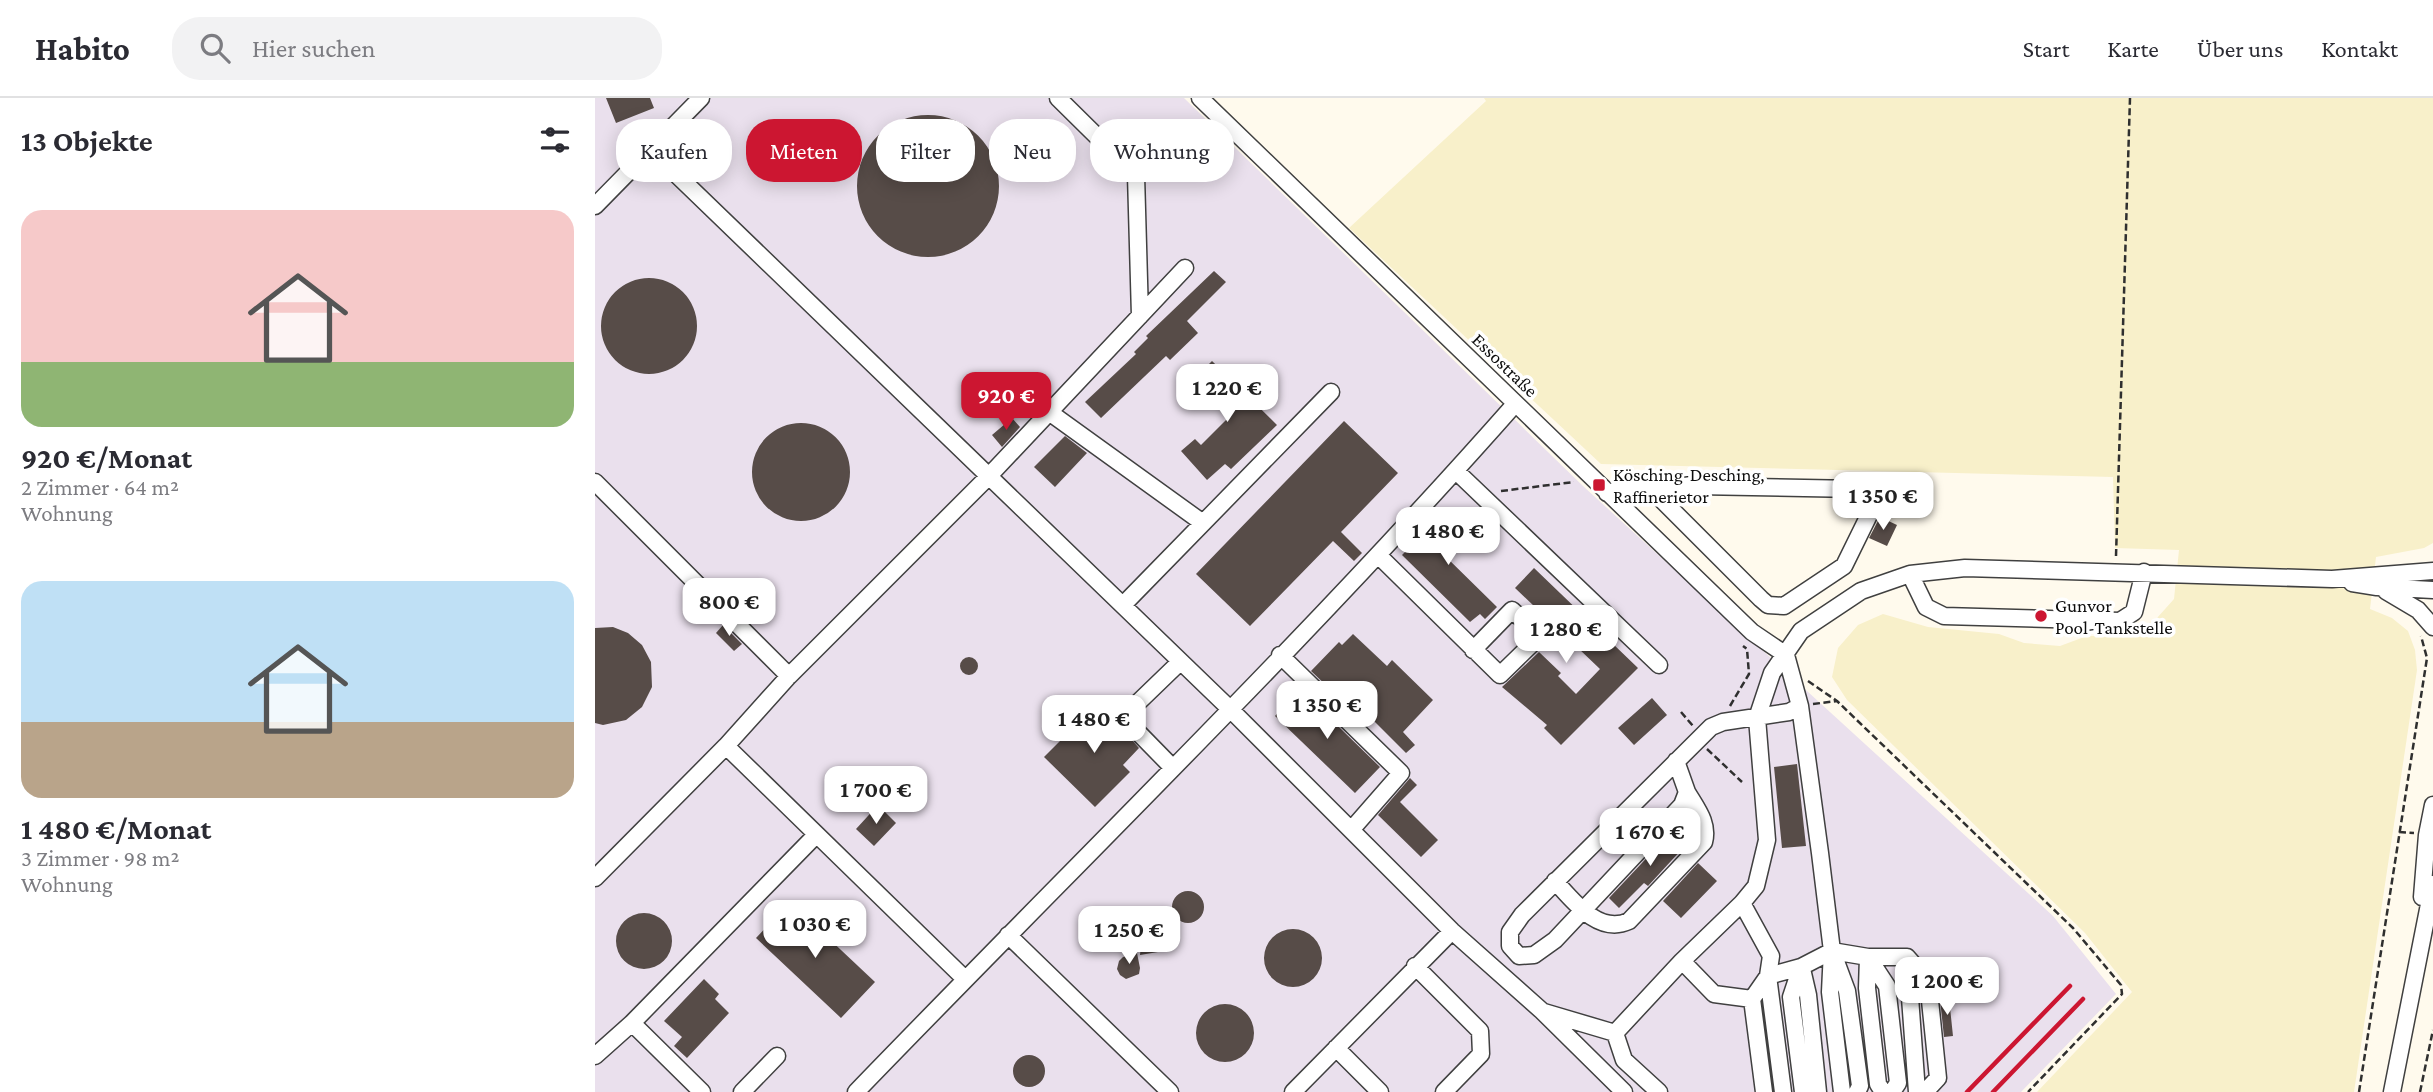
<!DOCTYPE html>
<html lang="de">
<meta charset="utf-8">
<style>
:root{--surface:#fff;--page:#f2f2f3;--text:#2b2b33;--muted:#7c7c81;--line:#e1e1e2;--accent:#cc1631}
body{margin:0;font-family:"Crimson Pro",serif;background:var(--page);color:var(--text);height:100vh;display:flex;flex-direction:column;font-size:26px;white-space:nowrap}
*{box-sizing:border-box;margin:0}
p{font-size:23px;color:var(--muted)}
.icon{flex:none;width:38px;height:38px;fill:none;stroke:currentColor;stroke-width:2;stroke-linecap:round;stroke-linejoin:round}
.map{position:relative;flex:1;overflow:hidden}
.details{display:flex;flex-direction:column;background:var(--surface);width:595px}
.details>*{flex:none}
.top-card{position:absolute;left:21px;top:21px;width:665px;height:63px;display:flex;gap:14px}
.price{position:absolute;translate:-50% -60px;padding:0 16px;border-radius:14px;background:#fff;color:#222;font-size:23px;line-height:46px;filter:drop-shadow(0 2px 4px #0008)}
.price::after{content:'';position:absolute;left:50%;top:42px;width:21px;height:16px;margin-left:-10px;background:inherit;clip-path:polygon(0 0,100% 0,50% 100%)}
.price.current{background:var(--accent);color:#fff}
ul{padding:0;list-style:none}
li{display:grid;align-content:center;gap:14px;height:371px;padding:0 21px}
li span{display:grid;place-items:center;height:217px;border-radius:21px;color:#555}
li>.icon{margin-inline-start:auto}
span .icon{width:126px;height:126px;fill:#fffc;stroke-width:1}
li b{font-size:30px}
h2{display:flex;justify-content:space-between;align-items:center;height:84px;padding:0 21px;font-size:30px}
.pill{padding:0 24px;border-radius:28px;background:var(--surface);box-shadow:0 4px 18px #0003;font-size:24px;line-height:63px}
.pill.current{background:var(--accent);color:#fff}
header{display:flex;align-items:center;gap:42px;box-sizing:border-box;height:98px;padding:0 35px;background:var(--surface);border-bottom:2px solid var(--line)}
header strong{font-size:33px}
nav{display:flex;gap:38px;margin-inline-start:auto;font-size:24px}
.search{width:490px;height:63px;background:var(--page);display:flex;align-items:center;gap:18px;box-sizing:border-box;padding:0 24px;border-radius:28px;color:var(--muted);font-size:26px}
main{display:flex;flex:1;min-height:0}
.map>svg:first-child{display:block}
.industrial{fill:#eae0ed}
.farmland{fill:#f8f0ca}
.building{fill:#574c48}
.lines{fill:none;stroke-linecap:round;stroke-linejoin:round}
.minor-casing{stroke:#404040;stroke-width:19}
.path{stroke:#2f2f2f;stroke-width:2.5;stroke-dasharray:7 3.5;stroke-linecap:butt}
.minor{stroke:#fff;stroke-width:16}
.rail{stroke:#cc1631;stroke-width:4.5}
.poi-dot{fill:#cc1631;stroke:#fff;stroke-width:2.5}
.labels{text-anchor:middle;dominant-baseline:central;stroke-width:7;stroke-linejoin:round;paint-order:stroke}
.street-label{font-size:19px;fill:#0d0d0d;stroke:#fff}
.poi-label{font-size:19px;fill:#0d0d0d;stroke:#fff;text-anchor:start}
</style>
<header>
<strong>Habito</strong>
<div class="search"><svg class="icon" aria-label="search" viewBox="0 0 24 24"><circle cx="10" cy="10" r="6"/><path d="M15 15l6 6"/></svg>Hier suchen</div>
<nav><a>Start</a><a>Karte</a><a>Über uns</a><a>Kontakt</a></nav>
</header>
<main>
<section class="details">
<h2>13 Objekte<svg class="icon" aria-label="filters" viewBox="0 0 24 24"><path d="M4 7h16M4 17h16"/><circle cx="9" cy="7" r="2"/><circle cx="15" cy="17" r="2"/></svg></h2>
<ul>
<li><span style="background:linear-gradient(#f6c9c9 70%,#8fb573 0)"><svg class="icon" aria-label="home" viewBox="0 0 24 24"><path d="M3 11l9-7 9 7M6 9v11h12V9"/></svg></span><div><b>920 €/Monat</b><p>2 Zimmer · 64 m²</p><p>Wohnung</p></div></li>
<li><span style="background:linear-gradient(#bfe0f5 65%,#b9a48a 0)"><svg class="icon" aria-label="home" viewBox="0 0 24 24"><path d="M3 11l9-7 9 7M6 9v11h12V9"/></svg></span><div><b>1 480 €/Monat</b><p>3 Zimmer · 98 m²</p><p>Wohnung</p></div></li>
</ul>
</section>
<div class="map">
<svg width="1838" height="994" viewBox="0 0 1838 994">
<rect width="100%" height="100%" fill="#fffaed"/>
<path class="industrial" d="M0 0H589L988 388 1458 818 1521 896 1426 994H0Z"/>
<path class="farmland" d="M889 0H1838V445L1829 450 1781 459 1775 511 1797 520 1813 533 1820 552 1822 572 1759 994H1442L1537 894 1490 835 1252 602 1237 579 1243 550 1263 527 1288 516 1333 529 1404 536 1429 545 1465 548 1492 538H1531L1562 520 1579 501 1584 452 1520 450 1518 379 1006 366 754 130 891 3Z"/>
<path class="building" d="M11 0H55L59 10 21 25Z
M262 88a71 71 0 1 1 142 0a71 71 0 1 1-142 0Z
M619 173 631 184 592 223 603 235 575 262 571 258 506 320 490 304 541 256 539 254 553 240 551 238Z
M6 228a48 48 0 1 1 96 0a48 48 0 1 1-96 0Z
M617 263 682 327 636 371 630 366 612 382 586 353 600 341 606 347 636 317 615 296 611 300 595 285Z
M417 320 425 329 407 349 397 337Z
M749 323 803 375 746 434 767 455 759 463 738 443 655 528 601 476Z
M157 374a49 49 0 1 1 98 0a49 49 0 1 1-98 0Z
M470 338 492 355 460 389 439 369Z
M855 409 874 428 847 455 902 509 890 521 885 516 875 524 807 457Z
M1285 419 1302 427 1292 448 1274 440Z
M939 470 1043 570 966 647 949 630 952 627 907 589 944 554 966 575 963 578 981 596 1005 571 920 490Z
M128 527 147 546 139 553 121 535Z
M18 529 33 535 47 547 56 564 57 589 47 609 31 622 8 627 0 625V530Z
M758 536 792 568 797 562 838 602 808 634 820 647 811 655 779 623 776 626 753 604 751 606 716 573 744 544 747 547Z
M365 568a9 9 0 1 1 18 0a9 9 0 1 1-18 0Z
M705 591 785 669 760 695 680 618Z
M1057 600 1072 617 1039 647 1023 630Z
M504 604 544 650 528 667 535 674 500 709 449 659Z
M1202 666 1211 748 1187 750 1179 669Z
M815 680 822 687 805 704 843 742 826 759 783 717Z
M283 707 301 725 279 748 261 731Z
M1078 732 1092 744 1088 750 1053 788 1049 785 1024 810 1014 800Z
M1103 765 1122 783 1086 820 1068 803Z
M577 809a16 16 0 1 1 32 0a16 16 0 1 1-32 0Z
M195 804 280 884 246 920 161 840Z
M21 843a28 28 0 1 1 56 0a28 28 0 1 1-56 0Z
M557 831 568 838 567 850 563 854 545 857 547 837Z
M669 860a29 29 0 1 1 58 0a29 29 0 1 1-58 0Z
M542 855 545 870 544 876 531 881 525 877 522 871 524 863 528 859Z
M109 881 124 896 120 901 134 915 92 960 79 948 87 939 69 923Z
M1354 900 1358 938 1349 939 1345 901Z
M601 935a29 29 0 1 1 58 0a29 29 0 1 1-58 0Z
M418 973a16 16 0 1 1 32 0a16 16 0 1 1-32 0Z"/>
<g class="lines">
<defs>
<path id="minor" d="M463 0 541 77 545 218
M605 0 1157 534 1191 557
M54 50 635 611 857 833 947 913 1029 994
M0 108 106 0
M454 314 608 425
M861 373 1064 567
M0 384 194 578
M1012 395 1044 387 1262 391 1272 398 1276 413 1249 468 1189 508 1173 507 1166 501 1053 388
M783 457 905 577 945 538 917 512 878 552
M1315 476 1331 509 1349 518 1525 523 1539 514 1549 474
M1757 485 1782 489 1838 492
M1791 493 1823 512 1838 529
M528 507 736 294
M685 557 806 675 757 731
M1191 557 1205 608 1225 755 1237 853 1235 894 1247 994
M131 648 370 881
M1081 663 1092 694 1087 707 960 842 939 857 924 858 915 848V834L927 817 1116 629 1128 624 1194 614 1205 608
M577 669 528 619 585 564
M0 780 131 648 194 578 393 379 590 170
M960 783C979 804 1004 837 1034 823L1109 744C1114 725 1102 711 1092 694
M1827 799 1832 737 1838 707
M1147 805 1176 858 1173 878 1188 994
M413 837 575 994
M1239 858 1252 893 1265 988 1262 994
M1273 859 1292 888 1303 985 1297 994
M1273 859 1272 890 1283 986 1288 994
M1312 859 1322 994
M1087 863 1119 896 1157 901
M820 868 885 933 886 956 849 994
M1206 869 1196 899 1208 994
M1207 871 1213 897 1223 994
M949 914 1020 935
M741 950 785 994
M0 958 37 925
M107 994 37 925 221 737
M147 994 182 958
M261 994C481 766 710 544 920 306
M698 994 857 833
M1064 994 1029 962 1020 935 1087 863 1147 805 1161 788 1172 742 1162 620 1177 575 1206 533 1266 493 1315 476 1370 470 1737 481 1838 473
M1169 994 1157 901 1173 878 1206 869 1237 853 1273 859H1312L1333 883 1343 980 1330 994
M1797 994 1838 786"/>
</defs>
<use href="#minor" class="minor-casing"/>
<path class="path" d="M906 393 979 384
M1521 458 1535 0
M1213 583 1242 603 1478 830 1526 887 1527 896 1433 994
M1218 606 1242 603
M1135 608 1154 576 1152 551 1148 548
M1086 614 1098 628
M1112 651 1147 684
M1804 734 1819 735
M1764 994 1832 560 1826 538
M1825 994 1838 932"/>
<use href="#minor" class="minor"/>
<path class="rail" d="M1372 994 1475 888
M1398 994 1488 901"/>
</g>
<g class="poi-dot">
<rect x="997" y="380" width="14" height="14" rx="3.5"/>
<circle cx="1446" cy="518" r="7"/>
</g>
<g class="labels">
<g class="street-label">
<text transform="translate(910 267) rotate(44)">Essostraße</text>
</g>
<g class="poi-label">
<text x="1018" y="376">Kösching-Desching,<tspan x="1018" dy="22">Raffinerietor</tspan></text>
<text x="1460" y="507">Gunvor<tspan x="1460" dy="22">Pool-Tankstelle</tspan></text>
</g>
</g>
</svg>
<b class="price" style="left:632px;top:326px">1 220 €</b>
<b class="price current" style="left:411px;top:334px">920 €</b>
<b class="price" style="left:1288px;top:434px">1 350 €</b>
<b class="price" style="left:853px;top:469px">1 480 €</b>
<b class="price" style="left:134px;top:540px">800 €</b>
<b class="price" style="left:971px;top:567px">1 280 €</b>
<b class="price" style="left:732px;top:643px">1 350 €</b>
<b class="price" style="left:499px;top:657px">1 480 €</b>
<b class="price" style="left:281px;top:728px">1 700 €</b>
<b class="price" style="left:1055px;top:770px">1 670 €</b>
<b class="price" style="left:220px;top:862px">1 030 €</b>
<b class="price" style="left:534px;top:868px">1 250 €</b>
<b class="price" style="left:1352px;top:919px">1 200 €</b>
<div class="top-card">
<a class="pill">Kaufen</a>
<a class="pill current">Mieten</a>
<a class="pill">Filter</a>
<a class="pill">Neu</a>
<a class="pill">Wohnung</a>
</div>
</div>
</main>
